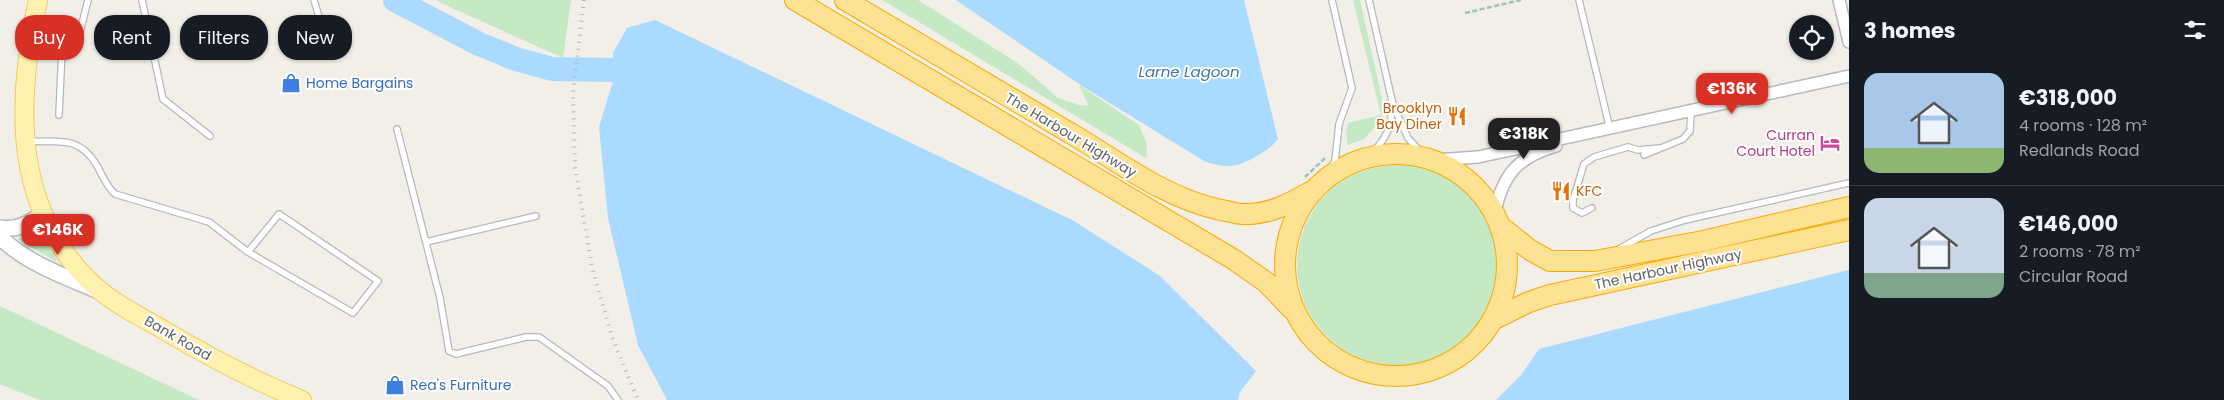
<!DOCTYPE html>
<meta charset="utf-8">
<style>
:root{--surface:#171b24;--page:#20242c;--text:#f1f3f6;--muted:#9ea1a6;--line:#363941;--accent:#d93025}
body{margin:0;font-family:Poppins,sans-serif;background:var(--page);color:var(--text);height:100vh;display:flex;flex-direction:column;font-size:19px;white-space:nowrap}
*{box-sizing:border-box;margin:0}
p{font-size:16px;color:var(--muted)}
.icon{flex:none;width:28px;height:28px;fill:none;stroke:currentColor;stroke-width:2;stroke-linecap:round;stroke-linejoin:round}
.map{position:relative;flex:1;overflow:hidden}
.side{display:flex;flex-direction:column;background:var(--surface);width:375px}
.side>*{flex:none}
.top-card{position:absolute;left:15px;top:15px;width:475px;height:45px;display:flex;gap:10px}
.tools{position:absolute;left:1789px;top:15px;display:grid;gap:10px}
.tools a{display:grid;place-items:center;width:45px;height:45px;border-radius:50%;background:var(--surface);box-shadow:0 1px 4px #0004;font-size:25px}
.price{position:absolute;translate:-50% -42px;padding:0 11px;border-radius:10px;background:var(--accent);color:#fff;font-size:16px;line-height:32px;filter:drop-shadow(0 1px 2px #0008)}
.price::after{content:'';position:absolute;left:50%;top:30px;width:15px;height:11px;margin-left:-8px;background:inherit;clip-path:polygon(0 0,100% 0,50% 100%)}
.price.on{background:#222;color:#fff}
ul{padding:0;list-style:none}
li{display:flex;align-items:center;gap:15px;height:125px;padding:0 15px}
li+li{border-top:1px solid var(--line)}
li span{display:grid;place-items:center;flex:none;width:140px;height:100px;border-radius:15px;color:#555}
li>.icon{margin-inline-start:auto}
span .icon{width:60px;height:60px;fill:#fffc;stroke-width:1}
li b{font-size:21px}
h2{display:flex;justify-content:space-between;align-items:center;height:60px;padding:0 15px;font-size:21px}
.pill{padding:0 18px;border-radius:20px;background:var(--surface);box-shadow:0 1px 4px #0004;font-size:18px;line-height:45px}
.pill.on{background:var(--accent);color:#fff}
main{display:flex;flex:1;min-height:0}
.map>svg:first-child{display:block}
.green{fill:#c5e8c5}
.water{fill:#aadaff}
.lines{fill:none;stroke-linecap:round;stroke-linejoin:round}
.river{stroke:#aadaff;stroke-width:24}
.lane-casing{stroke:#b5b8bc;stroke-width:8}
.street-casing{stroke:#b5b8bc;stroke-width:14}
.secondary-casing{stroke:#b6babf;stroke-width:18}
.primary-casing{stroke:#f2c960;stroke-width:20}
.highway-casing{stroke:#f9ab00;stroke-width:22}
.path{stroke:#9cc7a9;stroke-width:2.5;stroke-dasharray:5 2.5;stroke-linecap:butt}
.lane{stroke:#fff;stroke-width:5.5}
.street{stroke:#fff;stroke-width:11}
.secondary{stroke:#fff;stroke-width:15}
.primary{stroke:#fff2af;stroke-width:18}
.highway{stroke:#fde293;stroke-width:20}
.rail{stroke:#b6b7b8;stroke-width:4;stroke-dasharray:1 6;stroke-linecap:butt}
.labels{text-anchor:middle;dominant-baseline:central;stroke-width:4;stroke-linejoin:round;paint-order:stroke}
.shop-label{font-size:14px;fill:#366cbe;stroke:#fff;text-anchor:start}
.food-label{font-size:14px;fill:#c56008;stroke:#fff;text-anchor:end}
.street-label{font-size:14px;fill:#5f6368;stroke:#fff}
.hotel-label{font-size:14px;fill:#b23c85;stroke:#fff;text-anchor:end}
.water-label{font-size:15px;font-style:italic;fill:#4174aa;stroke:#fff}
</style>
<main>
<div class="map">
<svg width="1849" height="400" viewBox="0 0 1849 400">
<rect width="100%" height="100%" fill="#f1efe8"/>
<path class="green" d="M437 0H571L563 58 441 3Z
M882 0H918L1019 64 1058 98 1079 105 1089 106 1079 85 1139 125 1147 144 1146 158Z
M1353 0H1360L1382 99V119L1364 139 1348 145 1346 133 1348 123 1381 115Z
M1297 265a100 100 0 1 1 200 0a100 100 0 1 1-200 0Z
M34 235 43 238 56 259 55 261 17 239Z
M0 306 199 400H39L0 384Z"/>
<path class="water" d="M956 0H1244L1278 139C1273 146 1267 150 1260 154 1238 168 1228 169 1204 161L1082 86Z
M655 20 1074 221 1160 276 1256 371 1240 392 1238 400H667L638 345 608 218 599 127 613 81V53L627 28Z
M1849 270V400H1496L1521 375 1539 349Z"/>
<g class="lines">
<path class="river" d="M395 0 479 44 516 59 552 69 613 70"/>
<defs>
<path id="lane" d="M142 0 163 99 210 136
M314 0 321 24
M1369 0 1393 105 1408 138 1425 157
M1579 0 1610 129
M59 115 62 49 80 32 88 0
M397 129 440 298 449 351 456 354 526 337H539L608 386 618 400
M29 141C58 143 78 135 96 164 102 174 106 186 115 194L209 222 248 252 353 313 378 281 279 214 248 252
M1644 155 1683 139 1690 131 1691 111
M1365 158C1383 144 1391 132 1392 108
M1324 178 1335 161 1339 124 1352 88 1332 0
M1592 208 1582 213 1573 208V200L1584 164 1594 157 1628 147 1638 150 1660 148
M426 242 536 216
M1619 249 1651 231 1685 220 1849 183"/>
<path id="street" d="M1839 0 1849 42
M1435 160 1478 157 1849 76
M1495 212C1503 174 1518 157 1556 146"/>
<path id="secondary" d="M0 228C17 231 29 223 43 214
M0 237C26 263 66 277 99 291"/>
<path id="primary" d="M38 0C16 102 11 212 97 288 117 306 144 318 167 332 211 358 255 381 302 400"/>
<path id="highway" d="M795 0 1233 259 1266 282 1292 309
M845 0C920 45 995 89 1070 133 1118 161 1164 198 1221 210 1228 211 1236 214 1243 214 1268 215 1289 204 1310 192
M1285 265a111 111 0 1 1 222 0a111 111 0 1 1-222 0Z
M1500 226 1530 250 1550 261H1595L1703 241 1849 207
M1492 320 1529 302 1550 295 1849 230"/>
</defs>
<use href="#lane" class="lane-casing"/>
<use href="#street" class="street-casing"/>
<use href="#secondary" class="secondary-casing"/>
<use href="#primary" class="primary-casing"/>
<use href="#highway" class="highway-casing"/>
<path class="path" d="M1465 13 1521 0
M1305 177 1325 158"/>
<use href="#lane" class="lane"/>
<use href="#street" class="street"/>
<use href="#secondary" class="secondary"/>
<use href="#primary" class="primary"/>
<use href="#highway" class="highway"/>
<path class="rail" d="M584 0 573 93 575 167 592 267 612 337 638 400"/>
</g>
<defs>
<symbol id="shop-bare" viewBox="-9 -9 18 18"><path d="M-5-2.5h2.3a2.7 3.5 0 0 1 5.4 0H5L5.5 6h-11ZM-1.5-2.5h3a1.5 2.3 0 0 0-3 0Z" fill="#3f7fe0" stroke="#fff" stroke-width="2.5" paint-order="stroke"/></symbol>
<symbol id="restaurant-bare" viewBox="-9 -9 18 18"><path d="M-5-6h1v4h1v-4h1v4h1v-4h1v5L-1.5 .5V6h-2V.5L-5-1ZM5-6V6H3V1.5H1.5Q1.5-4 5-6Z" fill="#e8710a" stroke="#fff" stroke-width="2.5" paint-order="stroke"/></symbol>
<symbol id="hotel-bare" viewBox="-9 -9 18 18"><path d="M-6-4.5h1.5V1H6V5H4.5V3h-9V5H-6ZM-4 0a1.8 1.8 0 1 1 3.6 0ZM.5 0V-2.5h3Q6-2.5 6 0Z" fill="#d1479c" stroke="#fff" stroke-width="2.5" paint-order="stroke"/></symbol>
</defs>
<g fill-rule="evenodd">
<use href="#shop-bare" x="277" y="69" width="28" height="28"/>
<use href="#restaurant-bare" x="1443" y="102" width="28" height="28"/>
<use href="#hotel-bare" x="1816" y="129" width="28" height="28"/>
<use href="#restaurant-bare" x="1547" y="177" width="28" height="28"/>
<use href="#shop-bare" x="381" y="371" width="28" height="28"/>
</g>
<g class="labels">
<g class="shop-label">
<text x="306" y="83">Home Bargains</text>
<text x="410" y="385">Rea's Furniture</text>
</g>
<g class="food-label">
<text x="1442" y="108">Brooklyn<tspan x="1442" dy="16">Bay Diner</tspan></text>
<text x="1576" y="191" text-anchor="start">KFC</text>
</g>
<g class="street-label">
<text transform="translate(1071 135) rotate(31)">The Harbour Highway</text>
<text transform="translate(1668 269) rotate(-12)">The Harbour Highway</text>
<text transform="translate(178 338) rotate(30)">Bank Road</text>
</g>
<g class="hotel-label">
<text x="1815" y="135">Curran<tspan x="1815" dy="16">Court Hotel</tspan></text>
</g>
<g class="water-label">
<text x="1189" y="71">Larne Lagoon</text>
</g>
</g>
</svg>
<div class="tools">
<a><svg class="icon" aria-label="locate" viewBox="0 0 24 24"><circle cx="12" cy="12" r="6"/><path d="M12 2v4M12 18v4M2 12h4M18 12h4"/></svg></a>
</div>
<b class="price" style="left:1732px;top:115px">€136K</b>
<b class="price on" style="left:1524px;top:160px">€318K</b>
<b class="price" style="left:58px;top:256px">€146K</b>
<div class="top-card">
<a class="pill on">Buy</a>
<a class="pill">Rent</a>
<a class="pill">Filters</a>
<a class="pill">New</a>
</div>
</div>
<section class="side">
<h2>3 homes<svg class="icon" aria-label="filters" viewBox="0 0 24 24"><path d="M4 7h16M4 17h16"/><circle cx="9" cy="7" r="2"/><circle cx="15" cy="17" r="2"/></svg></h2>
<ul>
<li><span style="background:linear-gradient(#a9c7e8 75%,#8fb573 0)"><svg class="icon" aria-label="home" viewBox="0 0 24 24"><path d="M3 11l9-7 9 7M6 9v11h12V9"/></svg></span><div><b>€318,000</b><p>4 rooms · 128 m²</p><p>Redlands Road</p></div></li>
<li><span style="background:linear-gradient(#c9d6e8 75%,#7fa58c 0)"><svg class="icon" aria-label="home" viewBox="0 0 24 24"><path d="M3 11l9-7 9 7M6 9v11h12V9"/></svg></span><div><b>€146,000</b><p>2 rooms · 78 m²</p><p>Circular Road</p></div></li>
</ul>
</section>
</main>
